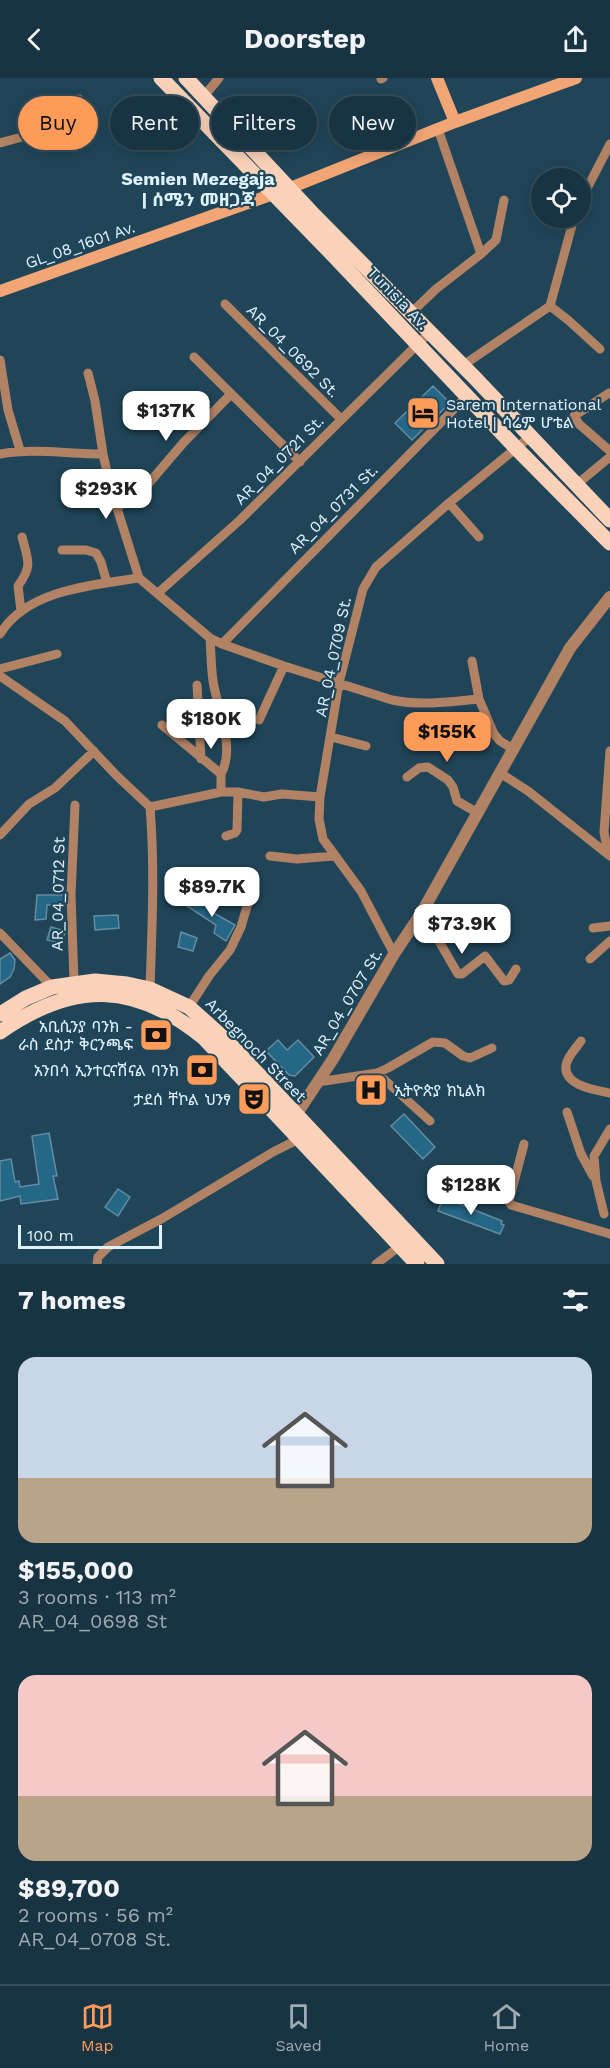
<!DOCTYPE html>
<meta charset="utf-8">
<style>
:root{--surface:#183442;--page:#253f4d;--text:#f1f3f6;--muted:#9faab2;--line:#364f5b;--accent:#fe9b59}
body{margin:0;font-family:"Work Sans","Noto Sans Ethiopic",sans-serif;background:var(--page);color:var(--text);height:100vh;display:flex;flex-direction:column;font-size:22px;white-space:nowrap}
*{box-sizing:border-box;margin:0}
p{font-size:20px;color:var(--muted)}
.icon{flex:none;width:33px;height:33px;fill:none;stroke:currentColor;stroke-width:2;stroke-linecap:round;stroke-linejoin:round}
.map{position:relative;height:1186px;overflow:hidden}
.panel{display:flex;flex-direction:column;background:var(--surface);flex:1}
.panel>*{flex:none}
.banner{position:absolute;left:18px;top:18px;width:574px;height:54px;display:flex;gap:12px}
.controls{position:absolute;left:531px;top:90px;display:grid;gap:12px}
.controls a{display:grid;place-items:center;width:60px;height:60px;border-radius:50%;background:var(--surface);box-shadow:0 3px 15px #0003,0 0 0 2px var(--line);font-size:30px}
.scale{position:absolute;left:18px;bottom:15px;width:144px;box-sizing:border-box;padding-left:6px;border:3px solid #dff3ff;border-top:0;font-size:16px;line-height:21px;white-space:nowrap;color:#dff3ff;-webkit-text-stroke:4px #204558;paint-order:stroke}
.price{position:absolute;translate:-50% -51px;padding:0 14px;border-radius:12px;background:#fff;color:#222;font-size:20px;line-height:39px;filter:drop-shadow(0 2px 3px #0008)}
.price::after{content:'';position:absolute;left:50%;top:36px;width:18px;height:14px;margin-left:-9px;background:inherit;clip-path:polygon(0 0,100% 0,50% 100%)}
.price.selected{background:var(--accent);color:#111}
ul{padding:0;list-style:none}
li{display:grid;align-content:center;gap:12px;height:318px;padding:0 18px}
li span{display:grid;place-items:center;height:186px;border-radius:18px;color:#555}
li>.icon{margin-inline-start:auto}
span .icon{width:108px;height:108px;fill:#fffc;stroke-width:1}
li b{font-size:26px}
h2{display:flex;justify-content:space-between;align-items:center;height:72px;padding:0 18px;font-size:26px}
.chip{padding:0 21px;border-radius:27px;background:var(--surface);box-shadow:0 3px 15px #0003,0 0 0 2px var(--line);font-size:21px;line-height:54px}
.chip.selected{background:var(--accent);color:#111}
header{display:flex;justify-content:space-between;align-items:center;height:78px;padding:0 18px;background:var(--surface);font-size:27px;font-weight:700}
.dock{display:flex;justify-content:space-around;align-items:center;height:84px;border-top:2px solid var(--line);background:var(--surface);font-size:16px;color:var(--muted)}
.dock a{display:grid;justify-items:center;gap:3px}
.dock .selected{color:var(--accent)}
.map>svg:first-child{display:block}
.building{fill:#256786;stroke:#658ca1;stroke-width:1.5}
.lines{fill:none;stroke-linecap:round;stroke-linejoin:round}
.minor{stroke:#b28264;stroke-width:9}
.tertiary{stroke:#b28264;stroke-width:12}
.secondary{stroke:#f2a575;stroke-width:12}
.primary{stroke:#fad2b9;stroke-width:15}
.labels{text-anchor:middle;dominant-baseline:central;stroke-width:4.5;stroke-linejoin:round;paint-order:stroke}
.street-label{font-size:16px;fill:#dff3ff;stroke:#204558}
.poi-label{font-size:16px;fill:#dff3ff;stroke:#204558;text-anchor:end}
.neighbourhood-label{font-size:18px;font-weight:bold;fill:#dff3ff;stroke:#204558}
</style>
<header><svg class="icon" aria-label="back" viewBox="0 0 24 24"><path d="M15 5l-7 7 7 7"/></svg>Doorstep<svg class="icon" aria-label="share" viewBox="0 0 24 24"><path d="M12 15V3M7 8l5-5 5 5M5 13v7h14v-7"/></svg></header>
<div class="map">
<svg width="610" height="1186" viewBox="0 0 610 1186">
<rect width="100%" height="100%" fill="#204558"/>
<path class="building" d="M433 308 450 325 412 362 395 345Z
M210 800 228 816 225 819 206 807Z
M37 817H64L65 826 47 827 46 841 35 842Z
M194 817 215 831 212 834 235 847 226 863 214 855 216 847 187 828Z
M118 837 119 850 95 852 94 838Z
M51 849 65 853 63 865 47 862Z
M181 854 197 860 193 873 178 869Z
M10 875 15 882 14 891 10 899 0 906V881Z
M278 962 287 972 298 962 314 979 295 998 289 997 266 973Z
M371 1003 379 1011 372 1022 362 1013Z
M404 1036 435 1069 423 1081 391 1048Z
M49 1055 57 1098H53L58 1121 21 1126 20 1118 0 1123V1083L11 1081 15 1104 19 1103 20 1109 39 1106 32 1058Z
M118 1111 130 1119 118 1138 105 1129Z
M447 1121 502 1143 501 1146 504 1147 500 1156 438 1133 442 1122 446 1124Z"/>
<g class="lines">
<path class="minor" d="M381 1 383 0
M204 18 219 0
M0 65 74 45 78 37 79 21
M580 124 610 66
M481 176 496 162 504 122
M225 226 341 341
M550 228 568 242 600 271
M411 235 436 211 481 176 438 51
M194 279 300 384
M0 282 8 332 20 372
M462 288 550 228 574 140
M88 295 95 323 103 376 110 408 139 500 210 560 222 566 284 588 392 622C421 628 450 624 479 621
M609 315 574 338 579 346 610 373
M0 376C33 370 69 376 103 376
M576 407 610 379
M449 425 479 459
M117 430 149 405 184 364 230 317
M62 472H86L96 475 101 484 107 505
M158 515 240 442 430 254
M21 533 18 508C33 488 28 482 22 459
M0 556C27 512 92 507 139 500
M210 560C211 574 211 589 213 603 217 630 236 670 221 696
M222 566 467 318
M472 583 479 621 494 656 500 663 513 671
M0 591 57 576
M0 598 65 643 116 697 150 729C155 790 152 850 150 911
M197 607 201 681
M259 642 284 588
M162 647 221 696V714
M331 659 366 668
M500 695 528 713 610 778
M407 699 419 690 428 689 448 702 453 709 457 723 478 735
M150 729 221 714H238L264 719 282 716 320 719
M0 757 29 726 55 710 94 673
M226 758 235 755 237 752 238 714
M608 776 604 754 610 673
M270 778 297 781 334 778
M422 834 458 896H462L485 878 504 903 509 902 516 891
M593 850 610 848
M0 855 52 909
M394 876 361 813 323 761 319 741 320 719 339 605 363 511 376 489 449 425 531 358
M590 881 610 863
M74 904 71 817 75 727
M189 929 209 898 230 872 241 849 248 825
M581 963C576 970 567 979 566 987 563 1008 596 1012 610 1015
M377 995 430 1043
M318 1004 377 995 388 990 433 964 445 965 463 978 470 980 492 970
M567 1034 581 1076 593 1098
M524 1066 509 1123 511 1127 610 1156
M604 1136 596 1103 594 1078 610 1051
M97 1186 98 1179 108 1169 163 1140 273 1074 299 1061
M376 1186 400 1168"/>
<path class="tertiary" d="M292 1043 333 981 394 876 422 834 570 570 610 519"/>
<path class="secondary" d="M437 0 455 44
M0 213 290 110 455 44 576 0"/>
<path class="primary" d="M161 0 333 177 516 370 610 465
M186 0 315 138 475 300 610 442
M0 936 26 920 52 909 95 903 127 906 150 911 189 929 227 963 437 1186
M0 954C73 903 134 903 204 960L417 1186"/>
</g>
<defs>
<symbol id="hotel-square" viewBox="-11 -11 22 22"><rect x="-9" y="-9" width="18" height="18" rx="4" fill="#fe9b59" stroke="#204558"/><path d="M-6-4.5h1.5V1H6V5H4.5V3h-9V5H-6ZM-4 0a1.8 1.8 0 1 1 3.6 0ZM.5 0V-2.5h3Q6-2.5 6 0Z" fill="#111"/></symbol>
<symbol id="bank-square" viewBox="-11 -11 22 22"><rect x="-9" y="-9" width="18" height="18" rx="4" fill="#fe9b59" stroke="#204558"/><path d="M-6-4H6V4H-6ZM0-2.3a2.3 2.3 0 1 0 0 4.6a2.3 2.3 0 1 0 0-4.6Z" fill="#111"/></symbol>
<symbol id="hospital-square" viewBox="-11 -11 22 22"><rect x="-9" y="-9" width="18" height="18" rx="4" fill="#fe9b59" stroke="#204558"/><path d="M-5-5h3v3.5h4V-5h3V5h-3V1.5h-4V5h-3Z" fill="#111"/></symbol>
<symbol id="theatre-square" viewBox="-11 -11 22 22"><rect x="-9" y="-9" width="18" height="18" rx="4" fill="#fe9b59" stroke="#204558"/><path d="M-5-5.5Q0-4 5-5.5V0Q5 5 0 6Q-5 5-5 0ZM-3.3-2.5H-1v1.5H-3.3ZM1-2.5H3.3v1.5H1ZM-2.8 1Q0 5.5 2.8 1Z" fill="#111"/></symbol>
</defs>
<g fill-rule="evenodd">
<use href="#hotel-square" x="404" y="316" width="38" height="38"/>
<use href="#bank-square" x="137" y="938" width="38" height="38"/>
<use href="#bank-square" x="183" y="973" width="38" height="38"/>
<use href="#hospital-square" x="352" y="993" width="38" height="38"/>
<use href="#theatre-square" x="235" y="1002" width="38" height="38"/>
</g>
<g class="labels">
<g class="street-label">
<text transform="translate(80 167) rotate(-19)">GL_08_1601 Av.</text>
<text transform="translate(398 220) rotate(46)">Tunisia Av.</text>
<text transform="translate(293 273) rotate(45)">AR_04_0692 St.</text>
<text transform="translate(279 382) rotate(-45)">AR_04_0721 St.</text>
<text transform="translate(333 431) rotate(-45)">AR_04_0731 St.</text>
<text transform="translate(333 579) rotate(-78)">AR_04_0709 St.</text>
<text transform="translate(58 816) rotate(-89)">AR_04_0712 St</text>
<text transform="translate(347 924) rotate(-59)">AR_04_0707 St.</text>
<text transform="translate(256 972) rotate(46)">Arbegnoch Street</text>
</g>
<g class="poi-label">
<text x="446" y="326" text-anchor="start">Sarem International<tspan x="446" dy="18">Hotel | ሳሬም ሆቴል</tspan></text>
<text x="133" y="948">አቢሲንያ ባንክ -<tspan x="133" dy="18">ራስ ደስታ ቅርንጫፍ</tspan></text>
<text x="179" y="992">አንበሳ ኢንተርናሽናል ባንክ</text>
<text x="394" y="1012" text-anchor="start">ኢትዮጵያ ክኒልክ</text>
<text x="231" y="1021">ታደሰ ቸኮል ህንፃ</text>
</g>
<g class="neighbourhood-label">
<text x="198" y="100">Semien Mezegaja<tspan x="198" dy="21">| ሰሜን መዘጋጃ</tspan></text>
</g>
</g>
</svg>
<div class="controls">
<a><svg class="icon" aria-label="locate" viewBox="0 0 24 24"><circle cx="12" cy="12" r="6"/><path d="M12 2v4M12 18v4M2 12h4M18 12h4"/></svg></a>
</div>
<div class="scale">100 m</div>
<b class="price" style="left:166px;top:364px">$137K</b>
<b class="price" style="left:106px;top:442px">$293K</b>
<b class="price" style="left:211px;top:672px">$180K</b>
<b class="price selected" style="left:447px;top:685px">$155K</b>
<b class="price" style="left:212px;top:840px">$89.7K</b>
<b class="price" style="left:462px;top:877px">$73.9K</b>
<b class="price" style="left:471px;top:1138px">$128K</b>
<div class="banner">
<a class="chip selected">Buy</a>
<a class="chip">Rent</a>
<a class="chip">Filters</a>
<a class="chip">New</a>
</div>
</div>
<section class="panel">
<h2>7 homes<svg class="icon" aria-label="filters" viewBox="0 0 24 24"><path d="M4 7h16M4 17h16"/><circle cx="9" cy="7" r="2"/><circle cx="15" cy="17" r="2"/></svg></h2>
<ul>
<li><span style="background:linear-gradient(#c9d6e8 65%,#b9a48a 0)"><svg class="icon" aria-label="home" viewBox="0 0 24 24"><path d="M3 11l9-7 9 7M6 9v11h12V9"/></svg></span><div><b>$155,000</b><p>3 rooms · 113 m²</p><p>AR_04_0698 St</p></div></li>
<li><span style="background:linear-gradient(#f6c9c9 65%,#b9a48a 0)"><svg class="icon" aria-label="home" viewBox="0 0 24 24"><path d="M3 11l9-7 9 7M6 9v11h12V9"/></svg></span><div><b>$89,700</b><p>2 rooms · 56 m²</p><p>AR_04_0708 St.</p></div></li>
</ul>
</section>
<nav class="dock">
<a class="selected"><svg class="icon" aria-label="map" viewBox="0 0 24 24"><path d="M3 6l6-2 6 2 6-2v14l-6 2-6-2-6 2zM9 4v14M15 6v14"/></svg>Map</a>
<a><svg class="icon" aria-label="saved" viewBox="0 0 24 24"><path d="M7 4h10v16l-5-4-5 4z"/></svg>Saved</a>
<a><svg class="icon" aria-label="home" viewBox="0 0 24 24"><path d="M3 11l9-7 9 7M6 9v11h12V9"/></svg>Home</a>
</nav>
